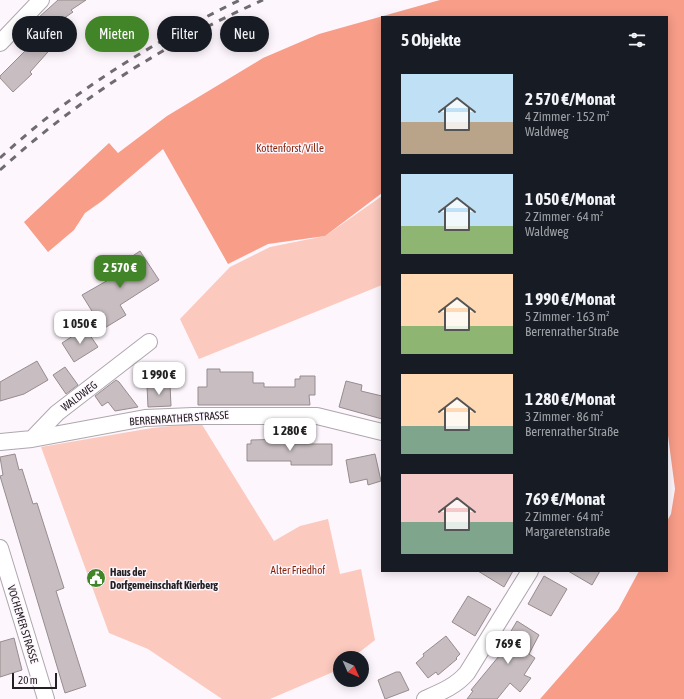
<!DOCTYPE html>
<html lang="de">
<meta charset="utf-8">
<style>
:root{--surface:#171b24;--page:#242831;--text:#f1f3f6;--muted:#9ea1a6;--accent:#428528}
body{margin:0;font-family:"Asap Condensed",sans-serif;background:var(--page);color:var(--text);height:100vh;display:flex;flex-direction:column;font-size:15px;white-space:nowrap}
*{box-sizing:border-box;margin:0}
p{font-size:13px;color:var(--muted)}
.icon{flex:none;width:22px;height:22px;fill:none;stroke:currentColor;stroke-width:2;stroke-linecap:round;stroke-linejoin:round}
.map{position:relative;flex:1;overflow:hidden}
.panel{position:absolute;left:381px;top:16px;width:287px;height:556px;display:flex;flex-direction:column;background:var(--surface);border-radius:0px;box-shadow:0 2px 10px #0003}
.panel>*{flex:none}
.hud{position:absolute;left:12px;top:16px;width:309px;height:36px;display:flex;gap:8px}
.needle{width:26px;rotate:135deg}
.tools{position:absolute;left:333px;top:651px;display:grid;gap:8px}
.tools a{display:grid;place-items:center;width:36px;height:36px;border-radius:50%;background:var(--surface);box-shadow:0 2px 10px #0003;font-size:20px}
.scale{position:absolute;left:12px;bottom:10px;width:45px;box-sizing:border-box;padding-left:4px;border:2px solid #222022;border-top:0;font-size:11px;line-height:14px;white-space:nowrap;color:#222022;-webkit-text-stroke:3px #fdf6fd;paint-order:stroke}
.price{position:absolute;translate:-50% -34px;padding:0 9px;border-radius:8px;background:#fff;color:#222;font-size:13px;line-height:26px;filter:drop-shadow(0 1px 2px #0008)}
.price::after{content:'';position:absolute;left:50%;top:24px;width:12px;height:9px;margin-left:-6px;background:inherit;clip-path:polygon(0 0,100% 0,50% 100%)}
.price.on{background:var(--accent);color:#fff}
ul{padding:0;list-style:none}
li{display:flex;align-items:center;gap:12px;height:100px;padding:0 20px}
li span{display:grid;place-items:center;flex:none;width:112px;height:80px;border-radius:0px;color:#555}
li>.icon{margin-inline-start:auto}
span .icon{width:48px;height:48px;fill:#fffc;stroke-width:1}
li b{font-size:17px}
h2{display:flex;justify-content:space-between;align-items:center;height:48px;padding:0 20px;font-size:17px}
.chip{padding:0 14px;border-radius:18px;background:var(--surface);box-shadow:0 2px 10px #0003;font-size:14px;line-height:36px}
.chip.on{background:var(--accent);color:#fff}
.map>svg:first-child{display:block}
.green{fill:#fbc9bd}
.forest{fill:#f79d88}
.building{fill:#c8bec1;stroke:#968c8e}
.lines{fill:none;stroke-linecap:round;stroke-linejoin:round}
.street-casing{stroke:#aea7ae;stroke-width:18}
.street{stroke:#fff;stroke-width:16}
.rail{stroke:#6f6c6f;stroke-width:3;stroke-dasharray:7 7;stroke-linecap:butt}
.labels{text-anchor:middle;dominant-baseline:central;stroke-width:3;stroke-linejoin:round;paint-order:stroke}
.park-label{font-size:11px;fill:#861e04;stroke:#fdf6fd}
.street-label{font-size:11px;fill:#222022;stroke:#fdf6fd}
.poi-label{font-size:11px;font-weight:bold;fill:#222022;stroke:#fdf6fd;text-anchor:start}
</style>
<div class="map">
<svg width="684" height="699" viewBox="0 0 684 699">
<rect width="100%" height="100%" fill="#fdf6fd"/>
<path class="green" d="M382 196V285L199 359 180 319 230 267 270 247 325 236Z
M201 423 274 541 300 526 328 519 340 574 361 569 375 640 352 658H340V669L270 699H222L148 649 109 633 41 447 152 428Z"/>
<path class="forest" d="M440 0H684V699H540L618 610 639 571H667V521L671 514 675 489 667 428V17H382V193L325 236 268 244 228 264 163 149 102 201 85 213 74 230 48 252 24 222 109 143 118 153 167 116 263 58 319 34Z"/>
<path class="building" d="M58 0H86L71 10 73 12 54 25 64 34 30 72 32 74 13 92 0 78V76L30 46 21 37 38 18Z
M140 251 159 280 120 305 126 315 103 329 82 295 117 275 113 269Z
M85 328 98 347 74 362 62 343Z
M37 361 48 380 24 394 0 401V382Z
M65 367 78 385 66 394 53 375Z
M207 369H220V372H253V383H264V387H295V379H300V376H315V395H309L310 405H198V387H207Z
M116 380 119 382 138 407 115 411 108 402 102 406 95 396Z
M346 381 362 385 361 391 382 396V419L339 407Z
M170 385 171 406 148 407 147 386Z
M287 439 288 444H332V465H291V461H247V444H251V440Z
M15 454 19 470 22 469 33 504 37 503 64 588 56 591 86 686 65 693 0 476 3 475 0 457Z
M375 454 381 481 368 485 367 479 350 483 346 460Z
M478 571H513L504 587Z
M568 571H600L592 585Z
M544 576 567 589 551 616 528 604Z
M468 596 491 609 475 636 452 622Z
M517 621 539 635 529 654 535 658 524 675 531 678 520 692 510 683 497 699H467L473 691 471 690 504 650 501 648Z
M446 636 460 654 456 658 457 659 438 675 436 672 428 678 416 663 424 656 423 654Z
M14 638 22 670 0 677V642Z
M396 672H400L409 690 385 699 378 680Z"/>
<g class="lines">
<defs>
<path id="street" d="M0 43 41 0
M32 439 57 413 149 342
M0 442 32 439 145 418 193 416H317L382 432
M0 548 46 699
M425 699C441 692 456 686 467 673L530 571"/>
</defs>
<use href="#street" class="street-casing"/>
<use href="#street" class="street"/>
<path class="rail" d="M0 158C71 92 153 42 240 0
M0 170C78 99 166 43 263 0"/>
</g>
<defs>
<symbol id="civic-disc" viewBox="-11 -11 22 22"><circle r="9.5" fill="#428528" stroke="#fdf6fd"/><path d="M-.6-6.5H3V-4.5H.6V-3L4-1V1h2V6H-6V1h2V-1L-.6-3ZM-1.2 2.5V6h2.4V2.5Z" fill="#fff"/></symbol>
</defs>
<g fill-rule="evenodd">
<use href="#civic-disc" x="85" y="567" width="22" height="22"/>
</g>
<g class="labels">
<g class="park-label">
<text x="290" y="148">Kottenforst/Ville</text>
<text x="298" y="570">Alter Friedhof</text>
</g>
<g class="street-label">
<text transform="translate(79 396) rotate(-37)">WALDWEG</text>
<text transform="translate(179 418) rotate(-4)">BERRENRATHER STRASSE</text>
<text transform="translate(23 624) rotate(73)">VOCHEMER STRASSE</text>
</g>
<g class="poi-label">
<text x="110" y="572">Haus der<tspan x="110" dy="13">Dorfgemeinschaft Kierberg</tspan></text>
</g>
</g>
</svg>
<div class="tools">
<a><svg class="needle" viewBox="-14 -14 28 28"><path d="M0-13l5 13h-10z" fill="#e53935"/><path d="M0 13l5-13h-10z" fill="#9ea1a6"/></svg></a>
</div>
<div class="scale">20 m</div>
<b class="price on" style="left:120px;top:289px">2 570 €</b>
<b class="price" style="left:80px;top:345px">1 050 €</b>
<b class="price" style="left:159px;top:396px">1 990 €</b>
<b class="price" style="left:290px;top:452px">1 280 €</b>
<b class="price" style="left:508px;top:665px">769 €</b>
<div class="hud">
<a class="chip">Kaufen</a>
<a class="chip on">Mieten</a>
<a class="chip">Filter</a>
<a class="chip">Neu</a>
</div>
<section class="panel">
<h2>5 Objekte<svg class="icon" aria-label="filters" viewBox="0 0 24 24"><path d="M4 7h16M4 17h16"/><circle cx="9" cy="7" r="2"/><circle cx="15" cy="17" r="2"/></svg></h2>
<ul>
<li><span style="background:linear-gradient(#bfe0f5 60%,#b9a48a 0)"><svg class="icon" aria-label="home" viewBox="0 0 24 24"><path d="M3 11l9-7 9 7M6 9v11h12V9"/></svg></span><div><b>2 570 €/Monat</b><p>4 Zimmer · 152 m²</p><p>Waldweg</p></div></li>
<li><span style="background:linear-gradient(#bfe0f5 65%,#8fb573 0)"><svg class="icon" aria-label="home" viewBox="0 0 24 24"><path d="M3 11l9-7 9 7M6 9v11h12V9"/></svg></span><div><b>1 050 €/Monat</b><p>2 Zimmer · 64 m²</p><p>Waldweg</p></div></li>
<li><span style="background:linear-gradient(#ffd9b3 65%,#8fb573 0)"><svg class="icon" aria-label="home" viewBox="0 0 24 24"><path d="M3 11l9-7 9 7M6 9v11h12V9"/></svg></span><div><b>1 990 €/Monat</b><p>5 Zimmer · 163 m²</p><p>Berrenrather Straße</p></div></li>
<li><span style="background:linear-gradient(#ffd9b3 65%,#7fa58c 0)"><svg class="icon" aria-label="home" viewBox="0 0 24 24"><path d="M3 11l9-7 9 7M6 9v11h12V9"/></svg></span><div><b>1 280 €/Monat</b><p>3 Zimmer · 86 m²</p><p>Berrenrather Straße</p></div></li>
<li><span style="background:linear-gradient(#f6c9c9 60%,#7fa58c 0)"><svg class="icon" aria-label="home" viewBox="0 0 24 24"><path d="M3 11l9-7 9 7M6 9v11h12V9"/></svg></span><div><b>769 €/Monat</b><p>2 Zimmer · 64 m²</p><p>Margaretenstraße</p></div></li>
</ul>
</section>
</div>
